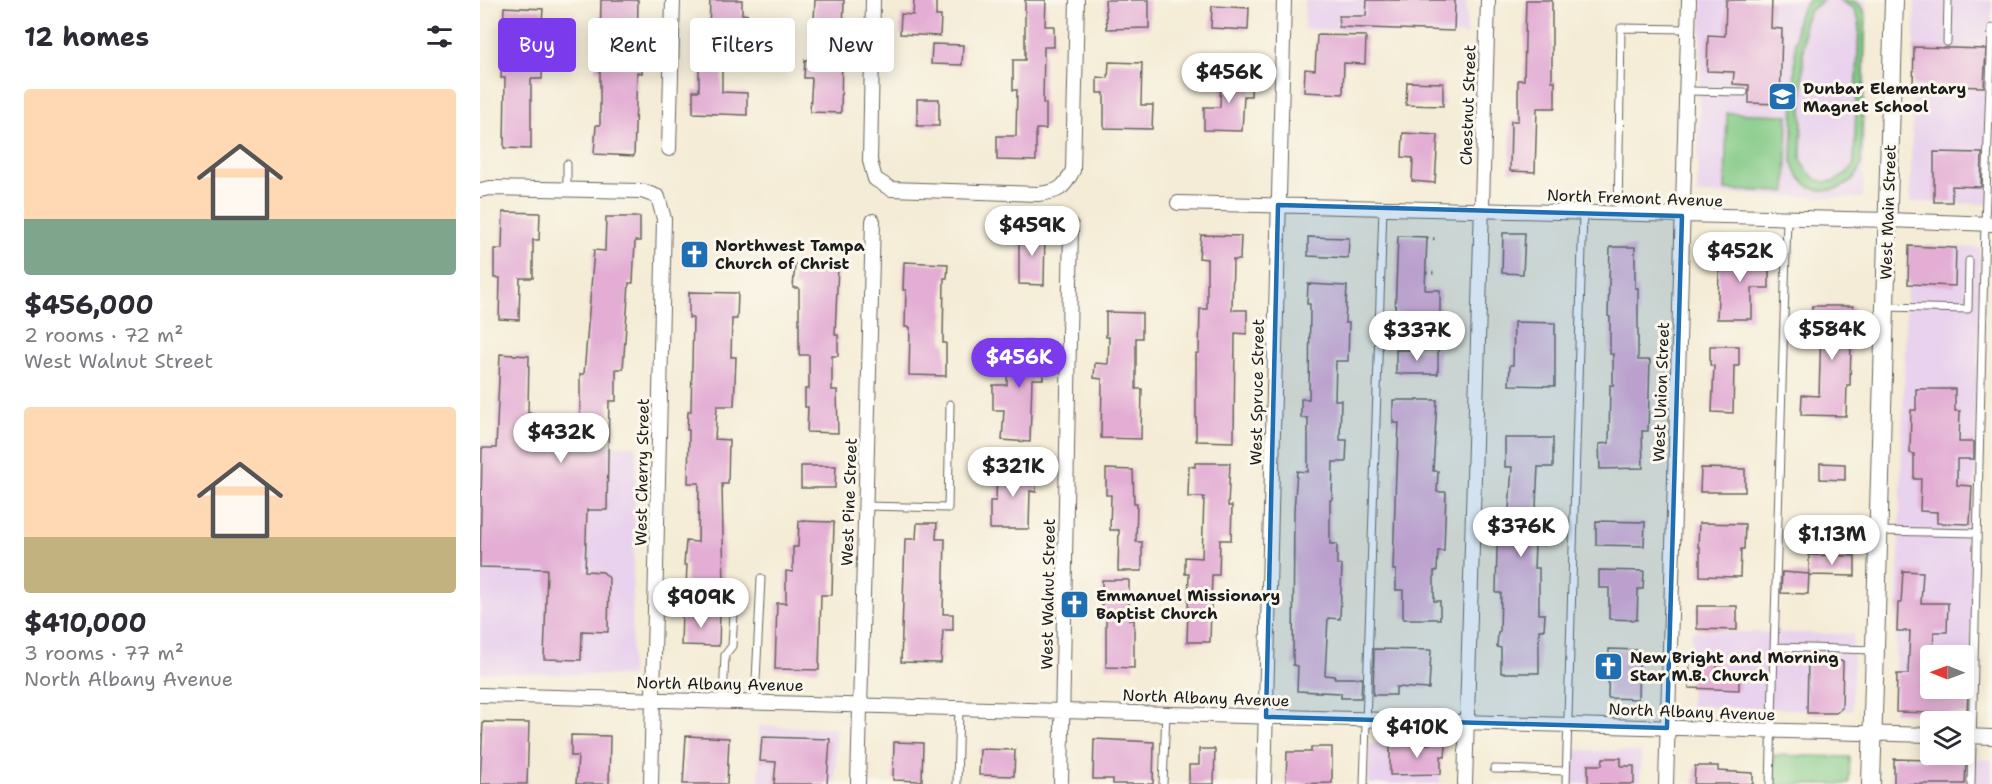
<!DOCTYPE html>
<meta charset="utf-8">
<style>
:root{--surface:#fff;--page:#f2f2f3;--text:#2b2b33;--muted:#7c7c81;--accent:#7c3aed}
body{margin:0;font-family:"Shantell Sans",sans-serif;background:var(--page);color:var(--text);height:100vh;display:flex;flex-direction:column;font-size:22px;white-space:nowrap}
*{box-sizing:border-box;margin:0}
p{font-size:20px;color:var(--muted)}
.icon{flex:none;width:33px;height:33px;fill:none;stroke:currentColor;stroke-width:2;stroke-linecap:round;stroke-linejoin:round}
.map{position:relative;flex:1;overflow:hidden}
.panel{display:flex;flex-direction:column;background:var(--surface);width:480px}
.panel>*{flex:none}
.top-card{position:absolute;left:18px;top:18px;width:570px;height:54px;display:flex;gap:12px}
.needle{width:39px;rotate:271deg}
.controls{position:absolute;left:1440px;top:645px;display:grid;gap:12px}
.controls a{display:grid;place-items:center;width:54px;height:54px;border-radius:6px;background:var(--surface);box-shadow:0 3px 15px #0003;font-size:30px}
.price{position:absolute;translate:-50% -51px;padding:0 14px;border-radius:21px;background:#fff;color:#222;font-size:20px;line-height:39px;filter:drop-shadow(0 2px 3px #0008)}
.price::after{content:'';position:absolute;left:50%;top:36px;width:18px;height:14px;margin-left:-9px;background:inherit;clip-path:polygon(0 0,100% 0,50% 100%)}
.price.on{background:var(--accent);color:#fff}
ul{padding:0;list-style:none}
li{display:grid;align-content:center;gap:12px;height:318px;padding:0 24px}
li span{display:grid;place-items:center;height:186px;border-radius:6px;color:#555}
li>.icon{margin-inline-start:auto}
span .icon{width:108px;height:108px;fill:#fffc;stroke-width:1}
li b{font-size:26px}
h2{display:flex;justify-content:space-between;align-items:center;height:72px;padding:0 24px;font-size:26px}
.tag{padding:0 21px;border-radius:6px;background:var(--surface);box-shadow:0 3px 15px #0003;font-size:21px;line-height:54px}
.tag.on{background:var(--accent);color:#fff}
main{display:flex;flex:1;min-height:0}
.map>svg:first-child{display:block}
.built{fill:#e9d2ed;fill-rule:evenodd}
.green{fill:#82c985;stroke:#4f7250;stroke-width:1.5}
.building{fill:#e3add4}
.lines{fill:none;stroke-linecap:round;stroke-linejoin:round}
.service-casing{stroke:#68655d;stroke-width:9}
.minor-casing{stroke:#68655d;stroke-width:16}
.tertiary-casing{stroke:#68655d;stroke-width:20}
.path{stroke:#68655d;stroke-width:3;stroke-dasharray:1.5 4.5;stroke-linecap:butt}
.service{stroke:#fff;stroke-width:7}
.minor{stroke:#fff;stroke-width:14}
.tertiary{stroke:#fff;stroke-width:18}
.marked{fill:#1f6fb2;fill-opacity:0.2;stroke:#1f6fb2;stroke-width:4.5;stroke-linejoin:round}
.labels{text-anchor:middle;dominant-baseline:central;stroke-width:6;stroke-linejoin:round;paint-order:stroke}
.poi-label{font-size:16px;font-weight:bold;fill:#1c1c1c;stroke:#fbf7ec;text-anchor:start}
.street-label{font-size:16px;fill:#1c1c1c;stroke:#fbf7ec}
</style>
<main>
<section class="panel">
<h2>12 homes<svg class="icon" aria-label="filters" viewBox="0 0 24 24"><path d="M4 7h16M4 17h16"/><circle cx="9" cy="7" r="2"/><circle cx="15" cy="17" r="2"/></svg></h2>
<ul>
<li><span style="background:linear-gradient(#ffd9b3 70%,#7fa58c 0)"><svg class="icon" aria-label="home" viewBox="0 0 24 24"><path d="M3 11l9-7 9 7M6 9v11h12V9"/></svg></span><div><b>$456,000</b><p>2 rooms · 72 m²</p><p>West Walnut Street</p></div></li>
<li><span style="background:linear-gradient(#ffd9b3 70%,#c2b280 0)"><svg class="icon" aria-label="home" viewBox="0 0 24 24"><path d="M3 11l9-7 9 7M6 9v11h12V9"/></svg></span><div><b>$410,000</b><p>3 rooms · 77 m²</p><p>North Albany Avenue</p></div></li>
</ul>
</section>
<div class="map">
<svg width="1512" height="784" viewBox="0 0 1512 784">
<rect width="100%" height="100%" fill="#fbf7ec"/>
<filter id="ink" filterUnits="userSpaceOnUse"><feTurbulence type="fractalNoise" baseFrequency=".0167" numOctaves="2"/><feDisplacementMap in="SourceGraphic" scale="12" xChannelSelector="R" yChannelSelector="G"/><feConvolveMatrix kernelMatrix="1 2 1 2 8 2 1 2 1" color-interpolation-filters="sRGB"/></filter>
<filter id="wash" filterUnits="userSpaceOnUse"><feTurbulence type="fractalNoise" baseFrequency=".008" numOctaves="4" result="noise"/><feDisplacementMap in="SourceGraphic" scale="24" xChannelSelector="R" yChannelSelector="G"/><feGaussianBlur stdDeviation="1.35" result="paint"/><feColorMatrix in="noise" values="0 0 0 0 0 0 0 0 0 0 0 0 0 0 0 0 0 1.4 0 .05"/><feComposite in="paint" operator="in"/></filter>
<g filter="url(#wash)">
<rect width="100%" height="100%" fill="#f4ecd6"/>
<path class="built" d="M825 0H986L987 35 824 29Z
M1222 0H1387L1383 198 1217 194Z
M1435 0H1512V204L1430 202Z
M1428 245 1500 248 1490 715 1414 713ZM1450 656H1484V688H1450Z
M0 444 156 446 151 676 0 672Z
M1212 631 1373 634 1372 711 1210 706Z
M279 726 356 728 355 784H279Z
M889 743 961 745 960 784H888Z
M1089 750 1161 752 1160 784H1088Z
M1412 756 1512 760V784H1411Z"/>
<path class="green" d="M1328 0H1344L1330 10 1324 23 1321 158C1330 187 1358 190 1374 164L1379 21 1373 8 1359 0C1373 0 1379 0 1386 14L1381 164C1375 190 1338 201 1320 178 1316 174 1314 167 1312 161L1316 27 1318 16Z
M1247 113 1308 115 1306 192 1245 190Z
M1294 755 1370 757 1369 784H1293Z"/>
<g id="blocks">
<path class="building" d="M121 0H158L157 50 163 51 162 73 157 72 154 156 114 154 116 125H120V70H115L117 48H120Z
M230 0H262V14L268 15V40L255 39 254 52 242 51V92L267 93V115L213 113V91H219V64H228Z
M335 0H364L363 32 367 33 366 50 362 49 361 113 330 112 332 78H324L325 60H332Z
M434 0H456V16H461L460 36 420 34 421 14 433 15Z
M545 0H566L565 26H574V47H564L563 103 566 104V129H556V161L517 160V136H536L537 90H533V60H545Z
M625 0H669V28L627 29Z
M887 0H975L974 31 859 27V16H886Z
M1046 0H1072V81H1075V108H1057L1055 172 1030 171 1031 121H1038V80H1044Z
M1246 0H1292L1291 28 1302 29 1300 104 1269 103V85L1253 84 1254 72 1227 71 1228 35 1245 36Z
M732 6 769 8 768 30 731 28Z
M24 7 63 9 60 47H63L62 79H51V149L24 148 25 78H21Z
M837 35 886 36 885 64 864 63 863 94 824 92 825 69 835 70Z
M452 44 483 45 482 65 451 64Z
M1434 47 1506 49 1504 87 1433 85Z
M629 62 662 63 661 105H673L672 129 624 128V93H617V77L628 78Z
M741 74 772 76 771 96H764L762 131 724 130V107H740Z
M927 82 963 83V106L926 105Z
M437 99H459V126H437Z
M923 133 958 135 955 183 932 181 933 158 922 157Z
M1454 152 1502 153 1501 187 1472 186V202H1454Z
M23 212 60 213 59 240H53V278H40L39 320 19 319 20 278H14V249H22Z
M126 217H160V241H155L153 283H149L143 369H136V401H129L127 510H107L105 571 123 572 129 578 128 632 102 631 101 660 64 659 67 569 0 567 2 448H16L20 354 49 356 48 413H54V446L100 447V374H104L114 250 125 251Z
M539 230H565L564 285 539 284Z
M1023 233H1045L1043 274 1022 273Z
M721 235 761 236 760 260H753L752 310H767V334L755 333 754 442 716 441V353H719L720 309H727V259L719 258Z
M918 236 947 237 945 290H960V314L915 313Z
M828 237 869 238 868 258 828 256Z
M1429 246 1476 248 1475 286 1428 284Z
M1130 247H1155V288H1158V360H1170L1168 431H1162L1163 468 1120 469 1119 444 1129 443 1130 385H1133V354H1130V317L1128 316Z
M1240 253 1289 254V288H1272V319H1237Z
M424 262 468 264 467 278H464L463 343H466V376L429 375 430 327H425L426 290H423Z
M315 264 358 266 355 335H358V356H352V390H357L358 433 327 432 328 407H325V389H329V355H319V288H313Z
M828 284 867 286 865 323H869L868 361H856L855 400H861L860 440H867L866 462H853L852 500H850V544H857V565H862L860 619 848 618 845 675 854 676V678H882L881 698H861V693L817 691 818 666 813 665 814 511 817 471 828 472V418H821V399H829L830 304H827Z
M209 292 258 293 257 319H252L251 357H256L254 406H237L235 439 249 440 248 484H242L244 588 206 587 207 565H204L206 541 218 542 219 483H208L209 430H207L208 411H211L213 318H209Z
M1332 306H1373L1374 347H1371L1370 385H1367L1366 416 1321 415 1322 395 1339 396 1341 326H1331Z
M626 312 662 313V338H656V389H662L661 439 621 438 622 379 614 378 615 363 628 364 629 337H626Z
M1034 322 1075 323V386L1029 385 1030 365H1033Z
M528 341H563V379H552L550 442 522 440 524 410H513V385H527Z
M1230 346H1259V366H1254L1253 413 1232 412 1234 366 1230 365Z
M916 350H958V374H916Z
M1436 389H1475V411H1480L1479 442H1494V459H1477V485L1492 486 1490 524 1457 523V512L1440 511 1441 479H1434V454L1430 453 1431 410H1436Z
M913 400H957L953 471H958L957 492H966L964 551H958L957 571H954V601H960V619H923V590H916V570H913L916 470H917L919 423H913Z
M1025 438H1073V467H1058L1055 524 1066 525 1065 545H1055L1054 568H1059V614H1065L1064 630H1059V673H1021V648L1017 647 1018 632H1020L1021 593H1016L1017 548 1020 522 1028 523 1032 467H1025Z
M715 463H750L748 506H752L751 540H740L739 575H732L730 642H707L709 574H705V557L722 558 724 497H708L709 466 715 467Z
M1340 463 1365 464V480L1340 479Z
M321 466H356L355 488H321Z
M517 466 557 467 556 492 550 491 549 529H510V501H516Z
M1221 468 1265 469V492H1220Z
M626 469 653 470 654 503H657L656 542H662V571H638L639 530H630L631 495H626Z
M319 521 354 522 352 595H341L339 670 295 669 297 603H306V571L313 572V547H318Z
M1116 521 1165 522 1164 546 1116 545Z
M437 523H457L456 539H465L463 614H473V630H463L461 663 421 662 425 539H436Z
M1219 523 1265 524 1264 549H1261L1260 577 1220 576V547H1218Z
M1329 555 1375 556V576L1329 575Z
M1119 570 1164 571 1163 589H1158L1157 620 1129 619V588H1119Z
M1423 571 1443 572 1441 603H1468L1467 632H1454L1453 656H1450V688H1488L1487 714 1416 712 1417 674H1428L1430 631H1417L1418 603H1421Z
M1302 572 1329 574 1328 594 1301 593Z
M622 580H649V620H654V668L626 667V609H622Z
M1217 606H1257V630L1217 629Z
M202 612H240L239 646 201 645Z
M894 649 951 650 949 689 916 687V695H893Z
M1129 649 1159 650 1158 699 1128 698Z
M1210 656H1237V671L1259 672V690L1209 688Z
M1328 660 1363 661 1362 708 1356 713H1327Z
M3 722 49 723 47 784H0Z
M91 735 130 736 129 784H96L98 756H91Z
M206 736 249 738 247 784H203Z
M282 737 350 739 347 784H294L296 762 280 761Z
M614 739 674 742 673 784H633V779H613Z
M950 740H961L966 745 965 757 961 756V774L910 775V745L950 744Z
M414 742 443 743 442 781 413 780Z
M831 747H852V783L806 784 807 752H831Z
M500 749 535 750 534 776 499 775Z
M719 749H735L734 784H709V765H719Z
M1123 758H1141V766H1154V784H1108V765H1122Z
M1414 759 1486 761 1485 784H1414Z
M1215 766H1238V771L1273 773V784H1214Z"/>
</g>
</g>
<g filter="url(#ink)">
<use href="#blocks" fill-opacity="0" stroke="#68655d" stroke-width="1.5"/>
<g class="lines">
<defs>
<path id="service" d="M1467 42 1468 0
M1206 91 1264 92
M87 190V164
M1138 214 1141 28 1208 29
M1405 307 1488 309 1489 261
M386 506 468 508 470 404
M1398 531 1497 533
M1295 647 1394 650
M1484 656 1494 657
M243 700 245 655 252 646 254 613
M275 701 281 578
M1014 769 1086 771
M477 784 479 707
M683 784 686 713
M884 784 903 208
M1086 784 1103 213
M1290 784 1307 219
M1491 784 1505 224 1512 28"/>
<path id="minor" d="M393 0 390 161 395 179 411 189 558 194C578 192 584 189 593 170L597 0
M189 149 193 0
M0 190 10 188 162 191 178 197 184 219 171 784
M698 203 1408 220 1512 224
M0 695 1450 735
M1484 736 1512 737
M378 784 393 221
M581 784 591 225
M784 784 804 0
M985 784 1008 0
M1186 784 1209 0"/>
<path id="tertiary" d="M1391 784 1414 0"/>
</defs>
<use href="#service" class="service-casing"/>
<use href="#minor" class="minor-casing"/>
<use href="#tertiary" class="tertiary-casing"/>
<path class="path" d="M947 238 956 239
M946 273H956"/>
<use href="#service" class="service"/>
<use href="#minor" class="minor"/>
<use href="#tertiary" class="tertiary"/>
</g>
</g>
<path class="marked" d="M798 205 1202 216 1187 728 786 717Z"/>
<defs>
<symbol id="school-square" viewBox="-11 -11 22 22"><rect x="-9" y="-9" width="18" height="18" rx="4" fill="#1f6fb2" stroke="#fbf7ec"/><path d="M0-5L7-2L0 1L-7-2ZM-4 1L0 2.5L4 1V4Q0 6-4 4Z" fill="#fff"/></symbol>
<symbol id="church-square" viewBox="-11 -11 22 22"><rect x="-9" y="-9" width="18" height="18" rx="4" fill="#1f6fb2" stroke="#fbf7ec"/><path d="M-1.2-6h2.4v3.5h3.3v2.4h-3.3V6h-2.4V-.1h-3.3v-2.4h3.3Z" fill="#fff"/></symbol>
</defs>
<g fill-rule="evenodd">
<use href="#school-square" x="1286" y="80" width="33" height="33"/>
<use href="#church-square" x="198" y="238" width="33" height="33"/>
<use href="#church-square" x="578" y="588" width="33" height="33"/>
<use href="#church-square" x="1112" y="650" width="33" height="33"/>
</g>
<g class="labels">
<g class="poi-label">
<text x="1323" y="88">Dunbar Elementary<tspan x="1323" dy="18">Magnet School</tspan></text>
<text x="235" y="245">Northwest Tampa<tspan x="235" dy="18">Church of Christ</tspan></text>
<text x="616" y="595">Emmanuel Missionary<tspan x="616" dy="18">Baptist Church</tspan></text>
<text x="1150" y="657">New Bright and Morning<tspan x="1150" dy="18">Star M.B. Church</tspan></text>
</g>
<g class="street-label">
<text transform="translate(988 105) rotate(-88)">Chestnut Street</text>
<text transform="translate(1155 198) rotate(2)">North Fremont Avenue</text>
<text transform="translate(1408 212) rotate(-88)">West Main Street</text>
<text transform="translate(777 392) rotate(-89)">West Spruce Street</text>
<text transform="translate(1181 392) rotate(-88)">West Union Street</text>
<text transform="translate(162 472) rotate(-89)">West Cherry Street</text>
<text transform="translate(369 502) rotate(-88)">West Pine Street</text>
<text transform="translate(568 594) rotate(-89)">West Walnut Street</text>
<text transform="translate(240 684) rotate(1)">North Albany Avenue</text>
<text transform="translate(726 698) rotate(2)">North Albany Avenue</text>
<text transform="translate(1212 712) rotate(2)">North Albany Avenue</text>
</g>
</g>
</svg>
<div class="controls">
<a><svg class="needle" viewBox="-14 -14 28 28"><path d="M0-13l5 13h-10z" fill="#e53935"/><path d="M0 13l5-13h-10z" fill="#7c7c81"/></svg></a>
<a><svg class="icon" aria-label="layers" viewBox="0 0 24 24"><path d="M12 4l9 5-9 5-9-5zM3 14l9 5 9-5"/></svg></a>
</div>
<b class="price" style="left:749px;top:104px">$456K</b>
<b class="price" style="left:552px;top:257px">$459K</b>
<b class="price" style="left:1260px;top:283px">$452K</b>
<b class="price" style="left:1352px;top:361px">$584K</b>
<b class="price" style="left:937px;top:362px">$337K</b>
<b class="price on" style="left:539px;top:389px">$456K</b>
<b class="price" style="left:81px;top:464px">$432K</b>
<b class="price" style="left:533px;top:498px">$321K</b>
<b class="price" style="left:1041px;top:558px">$376K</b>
<b class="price" style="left:1352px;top:566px">$1.13M</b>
<b class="price" style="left:221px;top:629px">$909K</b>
<b class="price" style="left:937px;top:759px">$410K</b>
<div class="top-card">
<a class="tag on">Buy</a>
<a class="tag">Rent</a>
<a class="tag">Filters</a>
<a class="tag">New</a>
</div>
</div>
</main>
